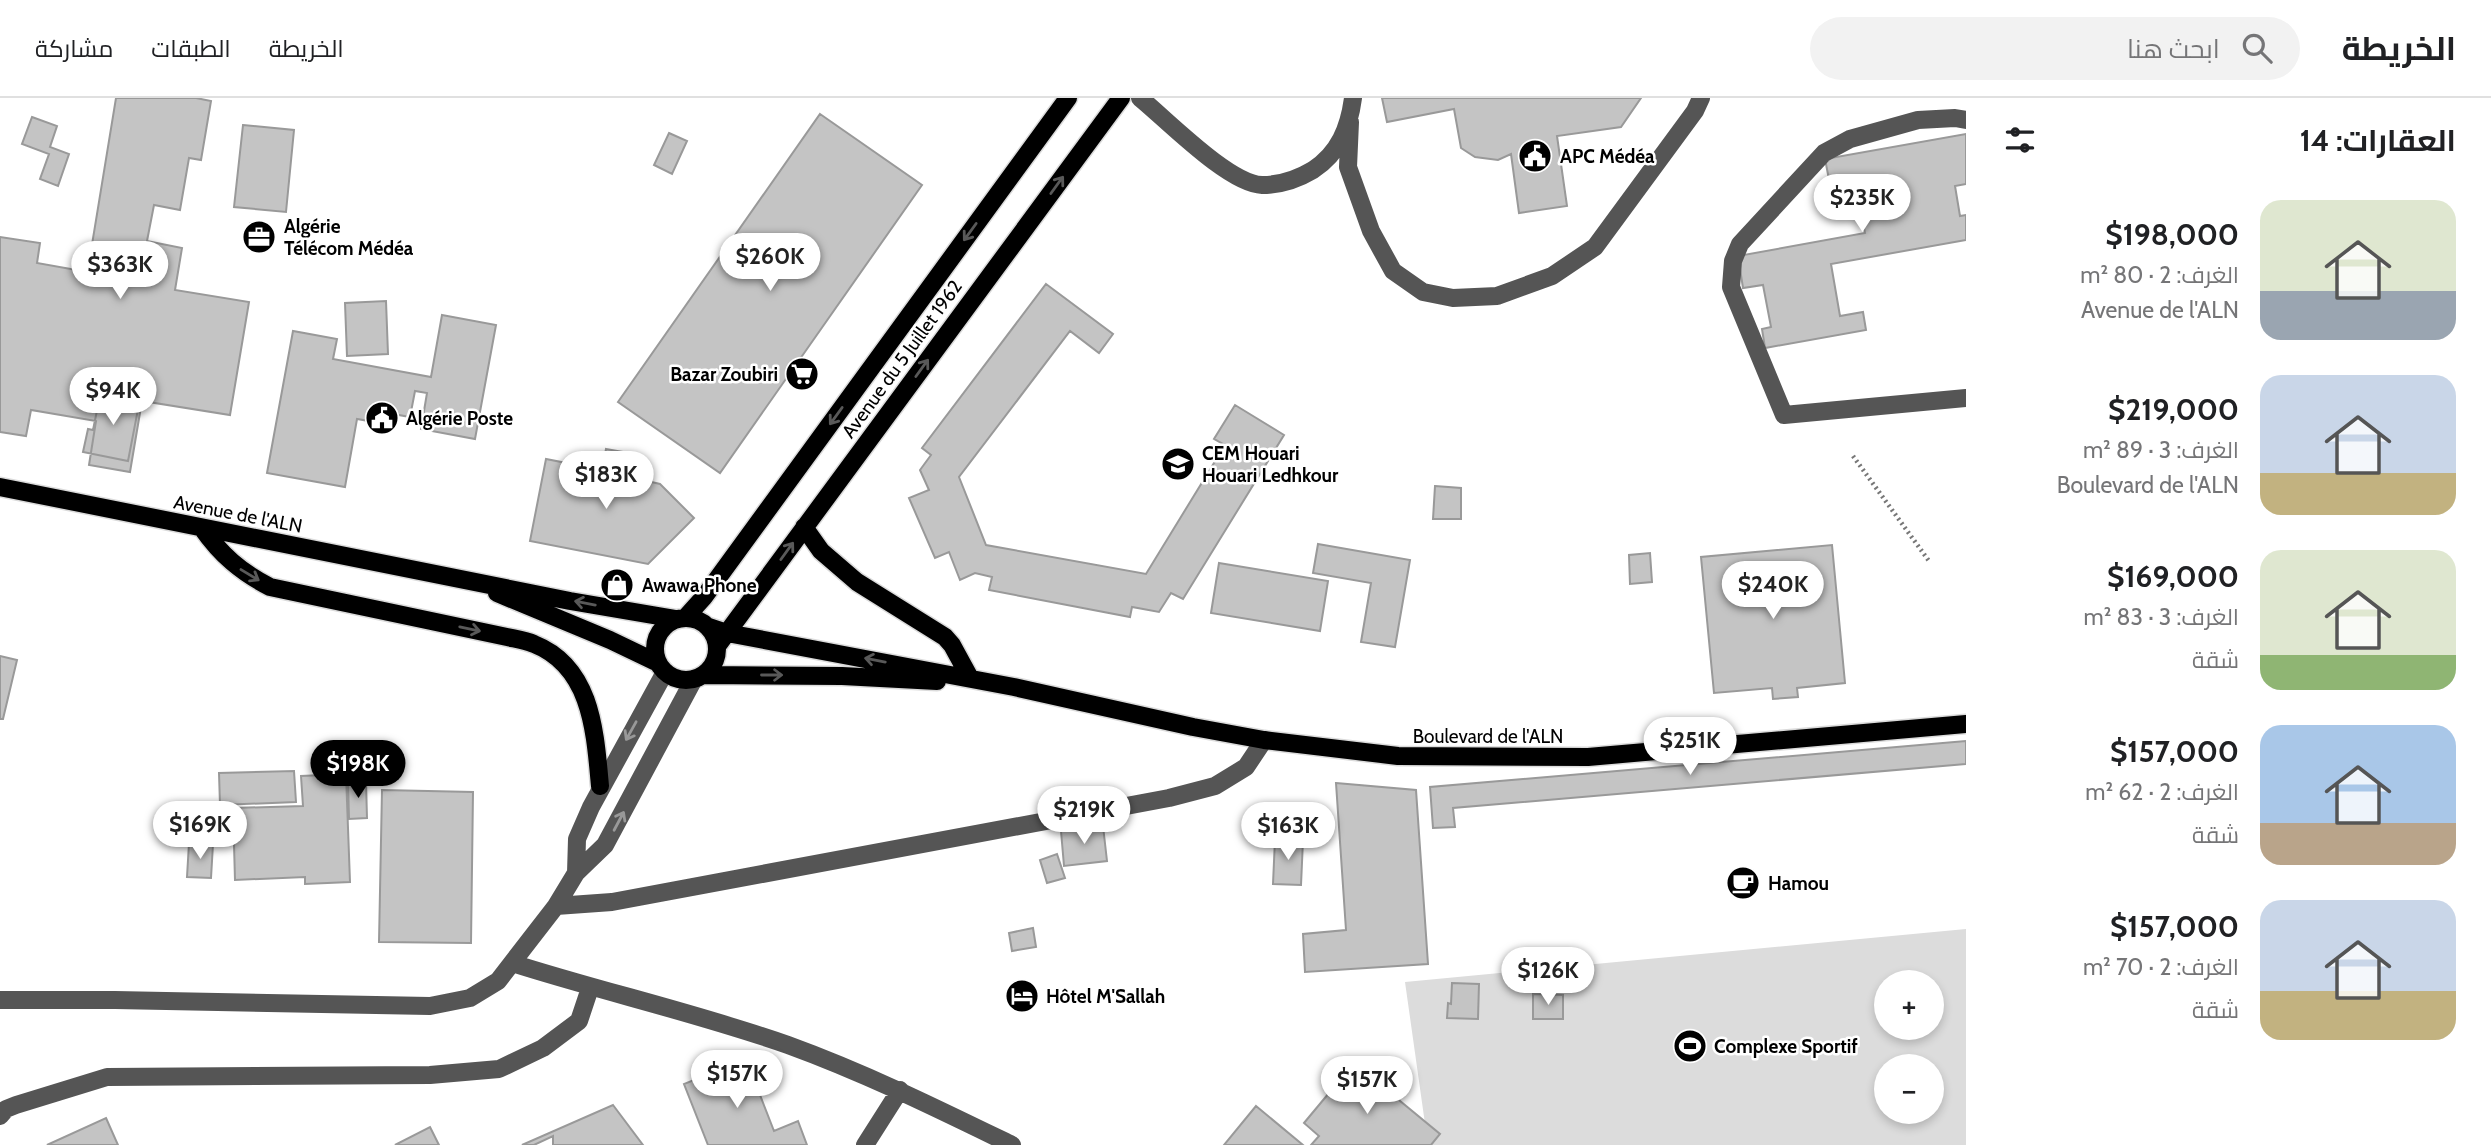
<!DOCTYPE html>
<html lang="ar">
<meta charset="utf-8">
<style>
:root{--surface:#fff;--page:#f2f2f2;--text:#202124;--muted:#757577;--line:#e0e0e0;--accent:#000}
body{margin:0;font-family:Cabin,Cairo,sans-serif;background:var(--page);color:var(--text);direction:rtl;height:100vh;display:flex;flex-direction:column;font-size:26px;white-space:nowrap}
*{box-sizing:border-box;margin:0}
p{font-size:23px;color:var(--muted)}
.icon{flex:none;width:38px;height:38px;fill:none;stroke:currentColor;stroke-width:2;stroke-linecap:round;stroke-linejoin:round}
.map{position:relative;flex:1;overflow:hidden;direction:ltr}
.details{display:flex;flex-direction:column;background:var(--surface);width:525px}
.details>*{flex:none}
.tools{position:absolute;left:1874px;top:872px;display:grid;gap:14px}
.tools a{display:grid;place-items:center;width:70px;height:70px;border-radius:50%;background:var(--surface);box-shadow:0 4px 10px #0003;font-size:35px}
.price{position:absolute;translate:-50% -60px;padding:0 16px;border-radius:24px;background:#fff;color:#222;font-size:23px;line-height:46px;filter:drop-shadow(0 2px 4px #0008)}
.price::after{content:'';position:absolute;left:50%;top:42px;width:21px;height:16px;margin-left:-10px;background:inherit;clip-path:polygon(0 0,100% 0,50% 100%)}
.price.on{background:var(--accent);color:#fff}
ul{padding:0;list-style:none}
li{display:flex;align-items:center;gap:21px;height:175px;padding:0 35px}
li span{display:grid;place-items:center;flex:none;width:196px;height:140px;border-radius:21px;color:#555}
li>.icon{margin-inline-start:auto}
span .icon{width:84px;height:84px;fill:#fffc;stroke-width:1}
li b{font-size:30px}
h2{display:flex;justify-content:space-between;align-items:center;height:84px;padding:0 35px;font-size:30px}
header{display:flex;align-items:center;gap:42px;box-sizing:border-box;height:98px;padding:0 35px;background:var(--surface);border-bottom:2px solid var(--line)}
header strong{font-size:33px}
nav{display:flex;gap:38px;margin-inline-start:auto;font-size:24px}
.search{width:490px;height:63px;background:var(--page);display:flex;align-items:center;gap:18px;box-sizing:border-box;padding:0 24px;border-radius:38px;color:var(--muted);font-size:26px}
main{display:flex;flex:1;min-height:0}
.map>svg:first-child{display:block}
.green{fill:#dcdcdc;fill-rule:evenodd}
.building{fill:#c4c4c4;stroke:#999;stroke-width:2}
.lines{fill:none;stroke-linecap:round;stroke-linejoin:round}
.major-casing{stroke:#dbdbdb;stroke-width:21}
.path{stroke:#777;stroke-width:4.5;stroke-dasharray:2 3.5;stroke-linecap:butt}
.minor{stroke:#555;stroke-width:18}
.major{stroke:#000;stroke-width:18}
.oneway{stroke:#595959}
.oneway2{stroke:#999}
.labels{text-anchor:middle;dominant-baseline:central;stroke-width:5;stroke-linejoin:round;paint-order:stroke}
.poi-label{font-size:19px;font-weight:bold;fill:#000;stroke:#fff;text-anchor:start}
.street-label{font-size:19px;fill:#000;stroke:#fff}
</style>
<header>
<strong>الخريطة</strong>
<div class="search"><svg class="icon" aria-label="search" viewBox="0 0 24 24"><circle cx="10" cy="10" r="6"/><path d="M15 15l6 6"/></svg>ابحث هنا</div>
<nav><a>الخريطة</a><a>الطبقات</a><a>مشاركة</a></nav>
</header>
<main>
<section class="details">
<h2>العقارات: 14<svg class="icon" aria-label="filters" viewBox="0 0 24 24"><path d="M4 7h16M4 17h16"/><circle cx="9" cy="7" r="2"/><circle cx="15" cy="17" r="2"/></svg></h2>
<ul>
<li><span style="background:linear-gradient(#dfe7d0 65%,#9aa5b1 0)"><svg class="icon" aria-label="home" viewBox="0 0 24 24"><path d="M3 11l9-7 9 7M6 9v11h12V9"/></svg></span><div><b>$198,000</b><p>الغرف: 2 · 80 m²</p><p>Avenue de l'ALN</p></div></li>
<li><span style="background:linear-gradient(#c9d6e8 70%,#c2b280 0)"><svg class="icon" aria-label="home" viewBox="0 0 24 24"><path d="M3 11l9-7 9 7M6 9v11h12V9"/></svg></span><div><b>$219,000</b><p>الغرف: 3 · 89 m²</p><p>Boulevard de l'ALN</p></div></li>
<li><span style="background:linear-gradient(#dfe7d0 75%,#8fb573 0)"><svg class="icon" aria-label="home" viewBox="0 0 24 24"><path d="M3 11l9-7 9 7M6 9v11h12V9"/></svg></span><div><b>$169,000</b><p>الغرف: 3 · 83 m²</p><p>شقة</p></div></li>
<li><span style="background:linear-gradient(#a9c7e8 70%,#b9a48a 0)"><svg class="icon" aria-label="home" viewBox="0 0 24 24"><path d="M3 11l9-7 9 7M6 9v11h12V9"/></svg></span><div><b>$157,000</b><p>الغرف: 2 · 62 m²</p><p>شقة</p></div></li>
<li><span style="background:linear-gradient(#c9d6e8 65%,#c2b280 0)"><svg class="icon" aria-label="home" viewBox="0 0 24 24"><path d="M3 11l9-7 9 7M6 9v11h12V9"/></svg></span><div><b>$157,000</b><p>الغرف: 2 · 70 m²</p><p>شقة</p></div></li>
</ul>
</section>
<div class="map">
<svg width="1966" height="1047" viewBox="0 0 1966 1047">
<rect width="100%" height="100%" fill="#fff"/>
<path class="green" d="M1966 831V1047H1428L1405 884ZM1886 884H1932V929H1886ZM1886 968H1932V1013H1886Z"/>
<path class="building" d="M116 0H196L211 3 201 62 189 60 180 112 154 107 147 143 182 150 175 192 249 204 230 317 142 303 130 374 89 367 96 323 31 312 26 338 0 334V139L40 145 37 165 110 178V175L88 171Z
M1382 0H1641L1621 29 1557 38 1567 108 1519 115 1511 56 1498 62 1475 59 1461 50 1454 11 1387 24Z
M820 16 922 87 720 375 618 304Z
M32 19 57 28 50 49 69 56 58 88 40 81 49 56 22 46Z
M243 27 294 32 286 114 234 109Z
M669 35 687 43 672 76 654 67Z
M1966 36V86L1955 88 1960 118 1966 117V142L1831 166 1840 218 1863 214 1866 232 1765 250 1762 231 1771 229 1763 187 1743 190 1738 158 1865 135 1860 108 1835 112 1825 61Z
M1046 186 1113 236 1099 255 1070 233 959 379 986 447 1146 476 1225 347 1214 341 1235 307 1284 337 1183 501 1171 495 1159 514 1132 509 1130 519 989 492 992 479 975 475 960 482 949 454 935 460 909 400 929 392 920 372 931 357 922 350Z
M386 203 388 256 347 258 345 205Z
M442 217 496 227 475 341 421 331 427 295 415 293 410 319 382 314 380 325 357 321 345 389 267 375 293 233 337 241 333 261 431 279Z
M101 293 140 301 128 363 83 354 88 331 93 332Z
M606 351 629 355 625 378 660 386 694 420 648 466 530 443 546 361 602 372Z
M1435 388 1461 390V421H1433Z
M1318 446 1410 462 1395 549 1361 544 1371 485 1313 475Z
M1832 447 1845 585 1797 590 1798 599 1773 601 1772 590 1714 595 1701 459Z
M1650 455 1652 484 1630 486 1629 457Z
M1219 465 1328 483 1320 533 1211 515Z
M0 558 17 562 3 621H0Z
M1966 643V666L1453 710 1455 729 1433 730 1430 689Z
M294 673 296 704 220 707 219 675Z
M346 676 350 784 305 786V779L235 782 233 710 303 708 301 678Z
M366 683 367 720 349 721 348 684Z
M1336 685 1416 692 1428 866 1305 874 1303 836 1346 832Z
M382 692 473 694 471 845 379 844Z
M1103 728 1107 763 1064 768 1061 733Z
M1275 741 1303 742 1301 787 1273 786Z
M189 745 213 746 211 780 187 779Z
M1057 756 1065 780 1047 785 1040 762Z
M1033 830 1036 849 1012 853 1009 835Z
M1452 885 1479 886 1478 921 1447 920 1448 905 1451 906Z
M1533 896 1563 897V921H1533Z
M746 961 774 1033 798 1023 807 1047H708L684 986Z
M1354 965 1440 1036 1431 1047H1311L1319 1038 1304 1025Z
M613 1007 643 1047H553V1038L534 1047H522Z
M1256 1008 1303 1047H1224Z
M106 1020 118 1047H47Z
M430 1029 439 1047H395Z"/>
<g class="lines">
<defs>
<path id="major" d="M0 389 570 503 676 521
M804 429 821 453 857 484 945 539 952 547 970 580
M202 430C221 457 241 474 270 489L507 539C516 541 525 542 534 546 592 569 595 634 600 688
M497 495 610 542 658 565
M686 519 704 499 1068 0
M655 551a31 31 0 1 1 62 0a31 31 0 1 1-62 0Z
M709 529 727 535 1014 589 1193 629 1264 642 1398 658 1588 659 1966 626
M718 547 1121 0
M703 577 842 578 937 583"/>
</defs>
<use href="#major" class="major-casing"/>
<path class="path" d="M1853 358 1929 463"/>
<path class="minor" d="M1140 0C1167 22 1229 86 1262 87 1280 87 1298 81 1313 72 1339 55 1349 30 1353 0
M1966 22 1955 20 1918 22 1850 41 1824 55 1740 146 1733 163 1731 189 1784 317 1966 300
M1350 24 1348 69 1371 133 1393 173 1423 194 1453 200 1497 198 1552 178 1595 149 1695 13 1701 0
M576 775 577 741 591 709 665 574
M556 808 612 804 1169 700 1215 688 1246 669 1264 642
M512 865C603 894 697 915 788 947 865 975 938 1011 1012 1047
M0 902H115L430 908 470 900 498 883 556 808 576 775 605 747 694 581
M0 1018 6 1011 16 1007 107 979 430 977 499 971 543 950 579 923 590 890
M865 1047 900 992"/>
<use href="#major" class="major"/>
</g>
<defs><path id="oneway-shaft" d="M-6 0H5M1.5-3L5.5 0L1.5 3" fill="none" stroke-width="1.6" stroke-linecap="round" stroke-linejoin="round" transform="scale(1.75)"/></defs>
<g class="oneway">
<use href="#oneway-shaft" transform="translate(1057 87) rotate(-54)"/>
<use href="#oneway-shaft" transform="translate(970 134) rotate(126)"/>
<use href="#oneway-shaft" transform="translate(922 270) rotate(-54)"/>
<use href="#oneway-shaft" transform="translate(836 318) rotate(126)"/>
<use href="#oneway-shaft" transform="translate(787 453) rotate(-54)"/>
<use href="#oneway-shaft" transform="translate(250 477) rotate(31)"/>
<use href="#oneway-shaft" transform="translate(585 505) rotate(-169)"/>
<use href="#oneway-shaft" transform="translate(470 531) rotate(12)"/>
<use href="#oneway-shaft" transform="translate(875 562) rotate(-169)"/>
<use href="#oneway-shaft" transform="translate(772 577)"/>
</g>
<g class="oneway2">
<use href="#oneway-shaft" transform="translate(631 633) rotate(119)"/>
<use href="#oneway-shaft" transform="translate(619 723) rotate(-62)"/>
</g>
<defs>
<symbol id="civic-disc" viewBox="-11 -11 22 22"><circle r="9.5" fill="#000" stroke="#fff"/><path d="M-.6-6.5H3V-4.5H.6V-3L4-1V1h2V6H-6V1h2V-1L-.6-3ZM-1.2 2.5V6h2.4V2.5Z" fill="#fff"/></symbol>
<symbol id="office-disc" viewBox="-11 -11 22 22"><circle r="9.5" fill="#000" stroke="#fff"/><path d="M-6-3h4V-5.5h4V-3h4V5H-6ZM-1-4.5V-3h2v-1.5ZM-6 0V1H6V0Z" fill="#fff"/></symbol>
<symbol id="supermarket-disc" viewBox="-11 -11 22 22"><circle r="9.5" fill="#000" stroke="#fff"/><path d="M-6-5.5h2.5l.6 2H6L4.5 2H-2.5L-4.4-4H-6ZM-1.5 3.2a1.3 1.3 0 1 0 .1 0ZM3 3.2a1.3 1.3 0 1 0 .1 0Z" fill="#fff"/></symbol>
<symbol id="school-disc" viewBox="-11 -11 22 22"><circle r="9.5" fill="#000" stroke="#fff"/><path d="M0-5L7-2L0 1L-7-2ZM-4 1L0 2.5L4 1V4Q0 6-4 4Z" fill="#fff"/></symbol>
<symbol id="shop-disc" viewBox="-11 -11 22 22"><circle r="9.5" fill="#000" stroke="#fff"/><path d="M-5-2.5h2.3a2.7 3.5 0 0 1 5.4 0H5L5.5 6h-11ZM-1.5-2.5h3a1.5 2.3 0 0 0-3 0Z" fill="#fff"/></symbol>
<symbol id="cafe-disc" viewBox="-11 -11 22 22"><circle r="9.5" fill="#000" stroke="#fff"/><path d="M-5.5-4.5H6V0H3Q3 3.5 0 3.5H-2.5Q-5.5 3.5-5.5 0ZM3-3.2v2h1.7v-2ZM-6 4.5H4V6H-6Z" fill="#fff"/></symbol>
<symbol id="hotel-disc" viewBox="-11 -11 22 22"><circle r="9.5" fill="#000" stroke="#fff"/><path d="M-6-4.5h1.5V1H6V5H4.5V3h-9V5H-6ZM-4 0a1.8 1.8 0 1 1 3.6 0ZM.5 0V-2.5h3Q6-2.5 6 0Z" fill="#fff"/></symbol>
<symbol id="stadium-disc" viewBox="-11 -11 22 22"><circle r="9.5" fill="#000" stroke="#fff"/><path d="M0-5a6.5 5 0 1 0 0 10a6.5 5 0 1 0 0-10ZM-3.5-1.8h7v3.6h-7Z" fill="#fff"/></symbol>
</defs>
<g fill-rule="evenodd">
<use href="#civic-disc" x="1516" y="39" width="38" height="38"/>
<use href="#office-disc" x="240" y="120" width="38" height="38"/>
<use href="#supermarket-disc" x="783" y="257" width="38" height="38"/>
<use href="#civic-disc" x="363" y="301" width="38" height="38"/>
<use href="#school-disc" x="1159" y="347" width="38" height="38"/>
<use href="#shop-disc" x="598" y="468" width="38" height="38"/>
<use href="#cafe-disc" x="1724" y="766" width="38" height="38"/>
<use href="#hotel-disc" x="1003" y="879" width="38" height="38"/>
<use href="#stadium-disc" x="1671" y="929" width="38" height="38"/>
</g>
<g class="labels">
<g class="poi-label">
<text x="1560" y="58">APC Médéa</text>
<text x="284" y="128">Algérie<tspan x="284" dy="22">Télécom Médéa</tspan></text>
<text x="778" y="276" text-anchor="end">Bazar Zoubiri</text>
<text x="406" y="320">Algérie Poste</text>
<text x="1202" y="355">CEM Houari<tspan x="1202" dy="22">Houari Ledhkour</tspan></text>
<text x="642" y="487">Awawa Phone</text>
<text x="1768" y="785">Hamou</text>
<text x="1046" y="898">Hôtel M'Sallah</text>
<text x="1714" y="948">Complexe Sportif</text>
</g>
<g class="street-label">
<text transform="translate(902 261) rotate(-54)">Avenue du 5 Juillet 1962</text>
<text transform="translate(238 416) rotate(11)">Avenue de l'ALN</text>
<text x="1488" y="638">Boulevard de l'ALN</text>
</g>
</g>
</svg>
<div class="tools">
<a>+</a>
<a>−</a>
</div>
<b class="price" style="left:1862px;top:136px">$235K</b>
<b class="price" style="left:770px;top:195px">$260K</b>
<b class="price" style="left:120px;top:203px">$363K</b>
<b class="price" style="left:113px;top:329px">$94K</b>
<b class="price" style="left:606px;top:413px">$183K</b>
<b class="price" style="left:1773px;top:523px">$240K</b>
<b class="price" style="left:1690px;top:679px">$251K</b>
<b class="price on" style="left:358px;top:702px">$198K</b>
<b class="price" style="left:1084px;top:748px">$219K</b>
<b class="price" style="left:200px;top:763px">$169K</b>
<b class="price" style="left:1288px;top:764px">$163K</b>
<b class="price" style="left:1548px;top:909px">$126K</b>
<b class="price" style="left:737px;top:1012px">$157K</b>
<b class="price" style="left:1367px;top:1018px">$157K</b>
</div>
</main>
